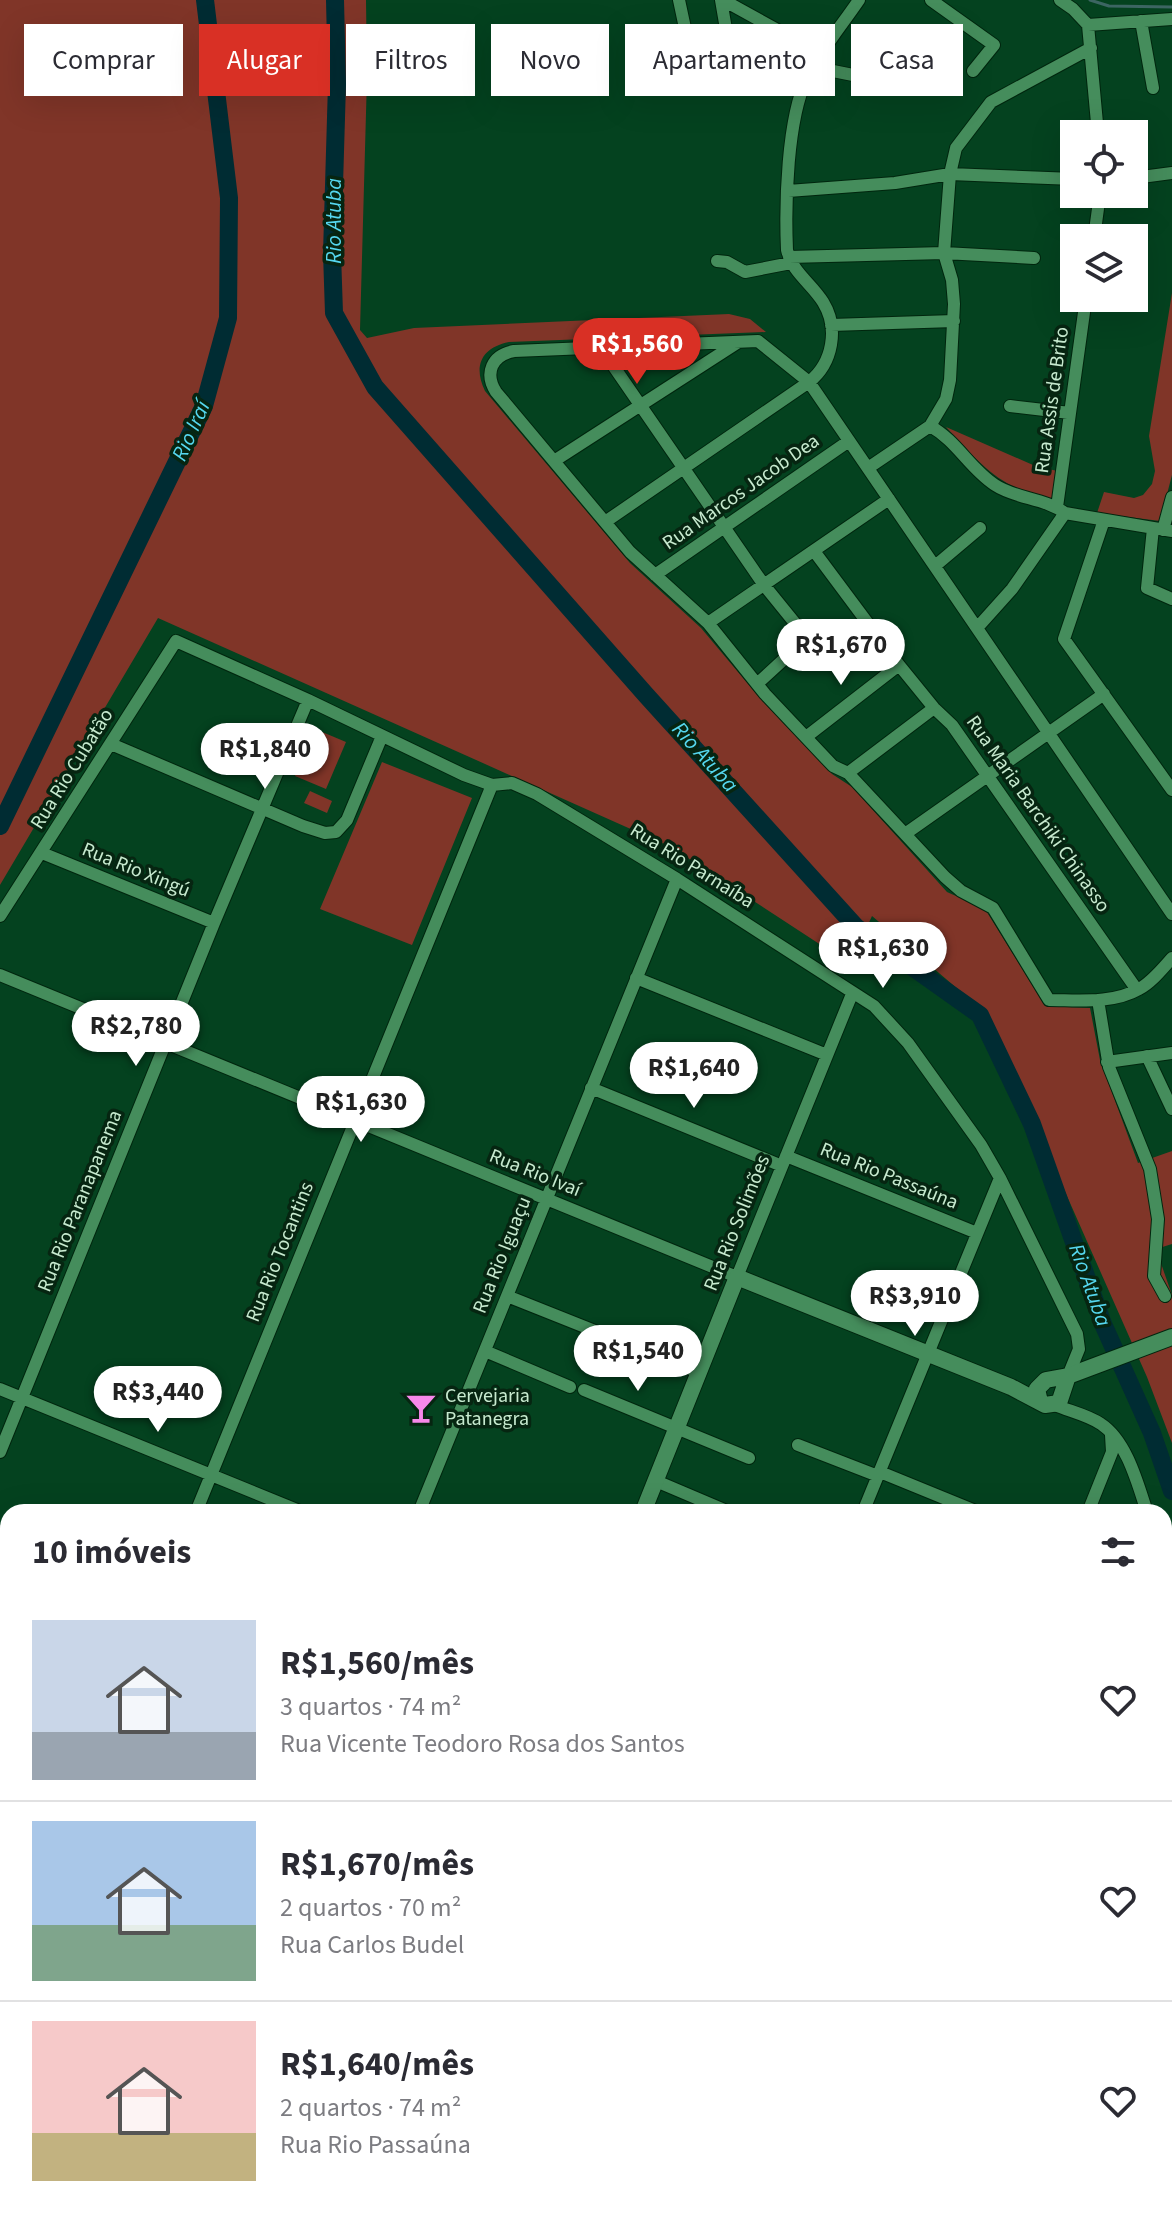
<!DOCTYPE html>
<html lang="pt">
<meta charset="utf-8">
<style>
:root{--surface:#fff;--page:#f2f2f3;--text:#2b2b33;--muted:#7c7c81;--line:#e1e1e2;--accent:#d93025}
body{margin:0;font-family:"Source Sans 3",sans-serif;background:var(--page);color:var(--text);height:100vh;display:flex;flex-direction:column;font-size:30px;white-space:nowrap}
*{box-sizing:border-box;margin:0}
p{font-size:26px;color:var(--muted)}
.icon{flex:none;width:44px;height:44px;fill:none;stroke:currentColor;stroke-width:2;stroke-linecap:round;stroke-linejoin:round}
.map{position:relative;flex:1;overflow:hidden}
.drawer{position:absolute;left:0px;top:1504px;width:1172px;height:714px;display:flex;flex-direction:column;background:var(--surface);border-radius:24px 24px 0 0;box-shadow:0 8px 32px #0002}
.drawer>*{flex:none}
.hud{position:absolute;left:24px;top:24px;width:1124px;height:72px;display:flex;gap:16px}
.tools{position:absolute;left:1060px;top:120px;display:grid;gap:16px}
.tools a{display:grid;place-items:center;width:88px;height:88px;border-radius:0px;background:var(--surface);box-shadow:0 8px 32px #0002;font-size:40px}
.price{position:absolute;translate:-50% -68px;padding:0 18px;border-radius:28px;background:#fff;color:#222;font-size:26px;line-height:52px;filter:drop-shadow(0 2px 4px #0008)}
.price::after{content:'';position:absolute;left:50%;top:48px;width:24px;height:18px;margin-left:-12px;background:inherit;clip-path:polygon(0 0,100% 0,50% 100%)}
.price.selected{background:var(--accent);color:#fff}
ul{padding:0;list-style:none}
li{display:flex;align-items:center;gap:24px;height:200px;padding:0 32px}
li+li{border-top:2px solid var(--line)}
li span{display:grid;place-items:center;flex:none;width:224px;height:160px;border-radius:0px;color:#555}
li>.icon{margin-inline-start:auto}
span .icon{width:96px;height:96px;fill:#fffc;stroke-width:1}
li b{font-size:34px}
h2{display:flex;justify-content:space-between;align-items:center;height:96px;padding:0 32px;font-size:34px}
.tag{padding:0 28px;border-radius:0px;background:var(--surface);box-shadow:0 8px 32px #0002;font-size:28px;line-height:72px}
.tag.selected{background:var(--accent);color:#fff}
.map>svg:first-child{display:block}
.green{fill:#803528}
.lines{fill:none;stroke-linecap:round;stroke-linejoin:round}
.stream{stroke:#3c6562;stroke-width:3}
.river{stroke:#002c33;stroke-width:18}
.street-casing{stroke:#00260e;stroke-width:14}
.secondary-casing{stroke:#00260e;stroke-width:18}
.street{stroke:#458d5c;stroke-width:12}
.secondary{stroke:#458d5c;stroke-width:16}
.labels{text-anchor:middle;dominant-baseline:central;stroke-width:7;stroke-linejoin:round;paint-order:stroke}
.street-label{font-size:20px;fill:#c7eacf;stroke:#062511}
.poi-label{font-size:20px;fill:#c7eacf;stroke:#062511;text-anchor:start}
.water-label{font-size:22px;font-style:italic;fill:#55d7ef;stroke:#062511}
</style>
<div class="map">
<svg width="1172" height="2217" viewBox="0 0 1172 2217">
<rect width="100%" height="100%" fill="#04421f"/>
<path class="green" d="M0 0H366L367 77 360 330 367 338 414 328 729 314 750 319 766 332 509 342C481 348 473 366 485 391L630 563 701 628 759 697 832 774 852 787 947 892 985 909 1045 1006 1090 1008 1100 1060 1138 1163 1172 1151V1244L1156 1249 1172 1295V1443L1147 1377 986 1013 872 916 850 964 671 847 158 618 0 885Z
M1172 293V475L1160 521 1097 513 1104 492 1134 498 1143 495 1152 484 1155 471 1149 436Z
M946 427 1033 465 1057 471 1054 500C997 487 984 467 946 427Z
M315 729 346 742 326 789 295 776Z
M382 762 472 798 412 945 320 909Z
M310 791 332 801 327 813 304 803Z"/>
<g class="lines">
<path class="stream" d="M1090 0 1109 6 1172 7"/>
<path class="river" d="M335 0 337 84 332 253 334 313 375 387 646 695 856 927 980 1015 1032 1124 1103 1324 1152 1433 1172 1491
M0 826 204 406 228 318 229 198 205 0"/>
<defs>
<path id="street" d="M679 0 694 70 732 64 721 0
M723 0 821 54
M931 0 994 45 973 71
M1060 0 1073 9 1088 25 1172 19
M1141 21 1153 88
M1088 25 1098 134
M813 67 898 84
M1134 178 1172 173
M788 191 895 183 950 174 1074 179
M1094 238 1100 194
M789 257 944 253 1034 258
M717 261 727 262 745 272 791 263
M831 325 954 321
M601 348 764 585 807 638 757 684
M1010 406 1070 413
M930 426C957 441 970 469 995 485 1016 499 1045 498 1065 513L1172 531
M554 461 737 343
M868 468 930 426 946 399 950 380 954 304 952 280 944 253 950 174 956 148 991 102 1091 48
M1057 507 1086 298
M1104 520 1064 639 1172 790
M605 522 809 382C833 363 839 328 823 302 811 283 792 272 787 250 785 204 787 119 807 78 821 50 842 25 859 0
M1153 528 1147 588 1172 599
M1163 530 1172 497
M814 551 899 665 934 708 952 725 1137 990
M935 566 980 528
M655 575 849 441
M708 623 889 499
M977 628 1012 589 1065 513
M806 737 899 665
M111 744 303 826 325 833 336 832 347 820 382 736
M848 773 934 708
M905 834 1104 694
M42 853 214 923
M1172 914 809 382 758 341 514 351C492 355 484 373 496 392L630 552 708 623 765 694 833 766 848 773 945 877 961 891 993 908 1049 1000C1078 1000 1113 1004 1139 989 1152 982 1162 969 1172 958
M0 916 176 641 308 700 464 775 492 785 512 783 537 794 677 879 874 1006 908 1043 981 1145 1000 1178 1077 1334 1079 1349 1068 1376
M0 975 737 1277 852 994
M636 978 827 1055
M1098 1000 1109 1067 1150 1169 1158 1219 1154 1276 1165 1296
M1147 1056 1172 1109
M1107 1062 1172 1053
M591 1088 782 1166
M786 1156 977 1233
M507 1296 698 1372
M485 1351 570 1387
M0 1389 302 1512
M584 1390 749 1458
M1055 1405C1069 1411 1088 1415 1101 1424 1127 1441 1138 1485 1147 1512
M798 1445 878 1476
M0 1452 214 923 308 700
M880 1472 978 1512
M656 1481 729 1512
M196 1512 492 785
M419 1512 677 879
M863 1512 1000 1178
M1088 1512 1112 1452 1111 1435
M1164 1560 1172 1583
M0 1803 8 1806
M1164 1871 1172 1851
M0 1994 8 1974
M1164 2000 1172 2004
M0 2077 8 2080
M326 2210 343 2217
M664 2210 681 2217
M1004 2210 1021 2217
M0 2216 2 2217
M133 2217 136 2210
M578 2217 581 2210
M801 2217 804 2210"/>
<path id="secondary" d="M1040 1402 1037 1389 1046 1380 1068 1376 1172 1337
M643 1512 737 1277 1011 1387 1045 1405 1059 1403 1068 1376
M355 2217 358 2210"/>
</defs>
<use href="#street" class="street-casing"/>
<use href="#secondary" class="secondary-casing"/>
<use href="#street" class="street"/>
<use href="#secondary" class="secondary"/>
</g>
<defs>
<symbol id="bar-bare" viewBox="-9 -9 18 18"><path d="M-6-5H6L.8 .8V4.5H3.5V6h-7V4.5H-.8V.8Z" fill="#f888ea" stroke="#062511" stroke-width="2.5" paint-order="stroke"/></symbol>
</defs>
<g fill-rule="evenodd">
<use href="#bar-bare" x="399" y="1386" width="44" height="44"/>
</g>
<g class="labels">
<g class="street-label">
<text transform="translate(1052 400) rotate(-82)">Rua Assis de Brito</text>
<text transform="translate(741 492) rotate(-35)">Rua Marcos Jacob Dea</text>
<text transform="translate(72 769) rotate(-58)">Rua Rio Cubatão</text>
<text transform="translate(1038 814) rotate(55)">Rua Maria Barchiki Chinasso</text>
<text transform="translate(692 866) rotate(32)">Rua Rio Parnaíba</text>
<text transform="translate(136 870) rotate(22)">Rua Rio Xingú</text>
<text transform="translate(535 1173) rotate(22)">Rua Rio Ivaí</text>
<text transform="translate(889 1176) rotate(22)">Rua Rio Passaúna</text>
<text transform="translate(80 1201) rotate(-68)">Rua Rio Paranapanema</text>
<text transform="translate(737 1223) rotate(-68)">Rua Rio Solimões</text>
<text transform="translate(280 1252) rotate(-68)">Rua Rio Tocantins</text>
<text transform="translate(502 1255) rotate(-68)">Rua Rio Iguaçu</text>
</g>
<g class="poi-label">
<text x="445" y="1396">Cervejaria<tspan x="445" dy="23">Patanegra</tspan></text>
</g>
<g class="water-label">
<text transform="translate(334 221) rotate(-90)">Rio Atuba</text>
<text transform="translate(191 431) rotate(-66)">Rio Iraí</text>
<text transform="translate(705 757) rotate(48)">Rio Atuba</text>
<text transform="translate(1090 1285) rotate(70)">Rio Atuba</text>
</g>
</g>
</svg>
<div class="tools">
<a><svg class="icon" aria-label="locate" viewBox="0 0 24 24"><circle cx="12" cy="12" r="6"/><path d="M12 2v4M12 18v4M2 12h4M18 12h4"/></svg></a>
<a><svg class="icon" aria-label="layers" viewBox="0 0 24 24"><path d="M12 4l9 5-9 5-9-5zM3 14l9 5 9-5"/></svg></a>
</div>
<b class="price selected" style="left:637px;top:386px">R$1,560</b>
<b class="price" style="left:841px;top:687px">R$1,670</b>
<b class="price" style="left:265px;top:791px">R$1,840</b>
<b class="price" style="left:883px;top:990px">R$1,630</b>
<b class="price" style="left:136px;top:1068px">R$2,780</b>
<b class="price" style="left:694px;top:1110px">R$1,640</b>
<b class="price" style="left:361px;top:1144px">R$1,630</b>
<b class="price" style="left:915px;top:1338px">R$3,910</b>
<b class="price" style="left:638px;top:1393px">R$1,540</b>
<b class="price" style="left:158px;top:1434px">R$3,440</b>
<div class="hud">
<a class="tag">Comprar</a>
<a class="tag selected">Alugar</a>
<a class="tag">Filtros</a>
<a class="tag">Novo</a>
<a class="tag">Apartamento</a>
<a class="tag">Casa</a>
</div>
<section class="drawer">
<h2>10 imóveis<svg class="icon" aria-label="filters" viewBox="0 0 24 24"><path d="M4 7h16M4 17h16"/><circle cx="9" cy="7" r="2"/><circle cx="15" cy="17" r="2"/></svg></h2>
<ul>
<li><span style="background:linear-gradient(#c9d6e8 70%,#9aa5b1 0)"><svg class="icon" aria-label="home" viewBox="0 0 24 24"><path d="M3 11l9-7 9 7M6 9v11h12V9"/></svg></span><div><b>R$1,560/mês</b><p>3 quartos · 74 m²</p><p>Rua Vicente Teodoro Rosa dos Santos</p></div><svg class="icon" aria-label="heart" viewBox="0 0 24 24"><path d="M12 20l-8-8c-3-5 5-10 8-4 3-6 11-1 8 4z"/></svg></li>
<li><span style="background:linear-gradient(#a9c7e8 65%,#7fa58c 0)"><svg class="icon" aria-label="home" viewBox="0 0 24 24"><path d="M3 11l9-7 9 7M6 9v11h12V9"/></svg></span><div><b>R$1,670/mês</b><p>2 quartos · 70 m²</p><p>Rua Carlos Budel</p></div><svg class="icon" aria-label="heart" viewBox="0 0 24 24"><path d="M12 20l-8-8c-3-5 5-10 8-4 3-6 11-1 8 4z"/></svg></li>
<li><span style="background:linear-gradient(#f6c9c9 70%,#c2b280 0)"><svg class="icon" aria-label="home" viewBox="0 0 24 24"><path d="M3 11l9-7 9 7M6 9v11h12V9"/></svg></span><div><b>R$1,640/mês</b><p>2 quartos · 74 m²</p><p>Rua Rio Passaúna</p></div><svg class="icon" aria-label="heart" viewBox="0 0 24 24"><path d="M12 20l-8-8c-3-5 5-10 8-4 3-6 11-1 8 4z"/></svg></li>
</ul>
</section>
</div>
